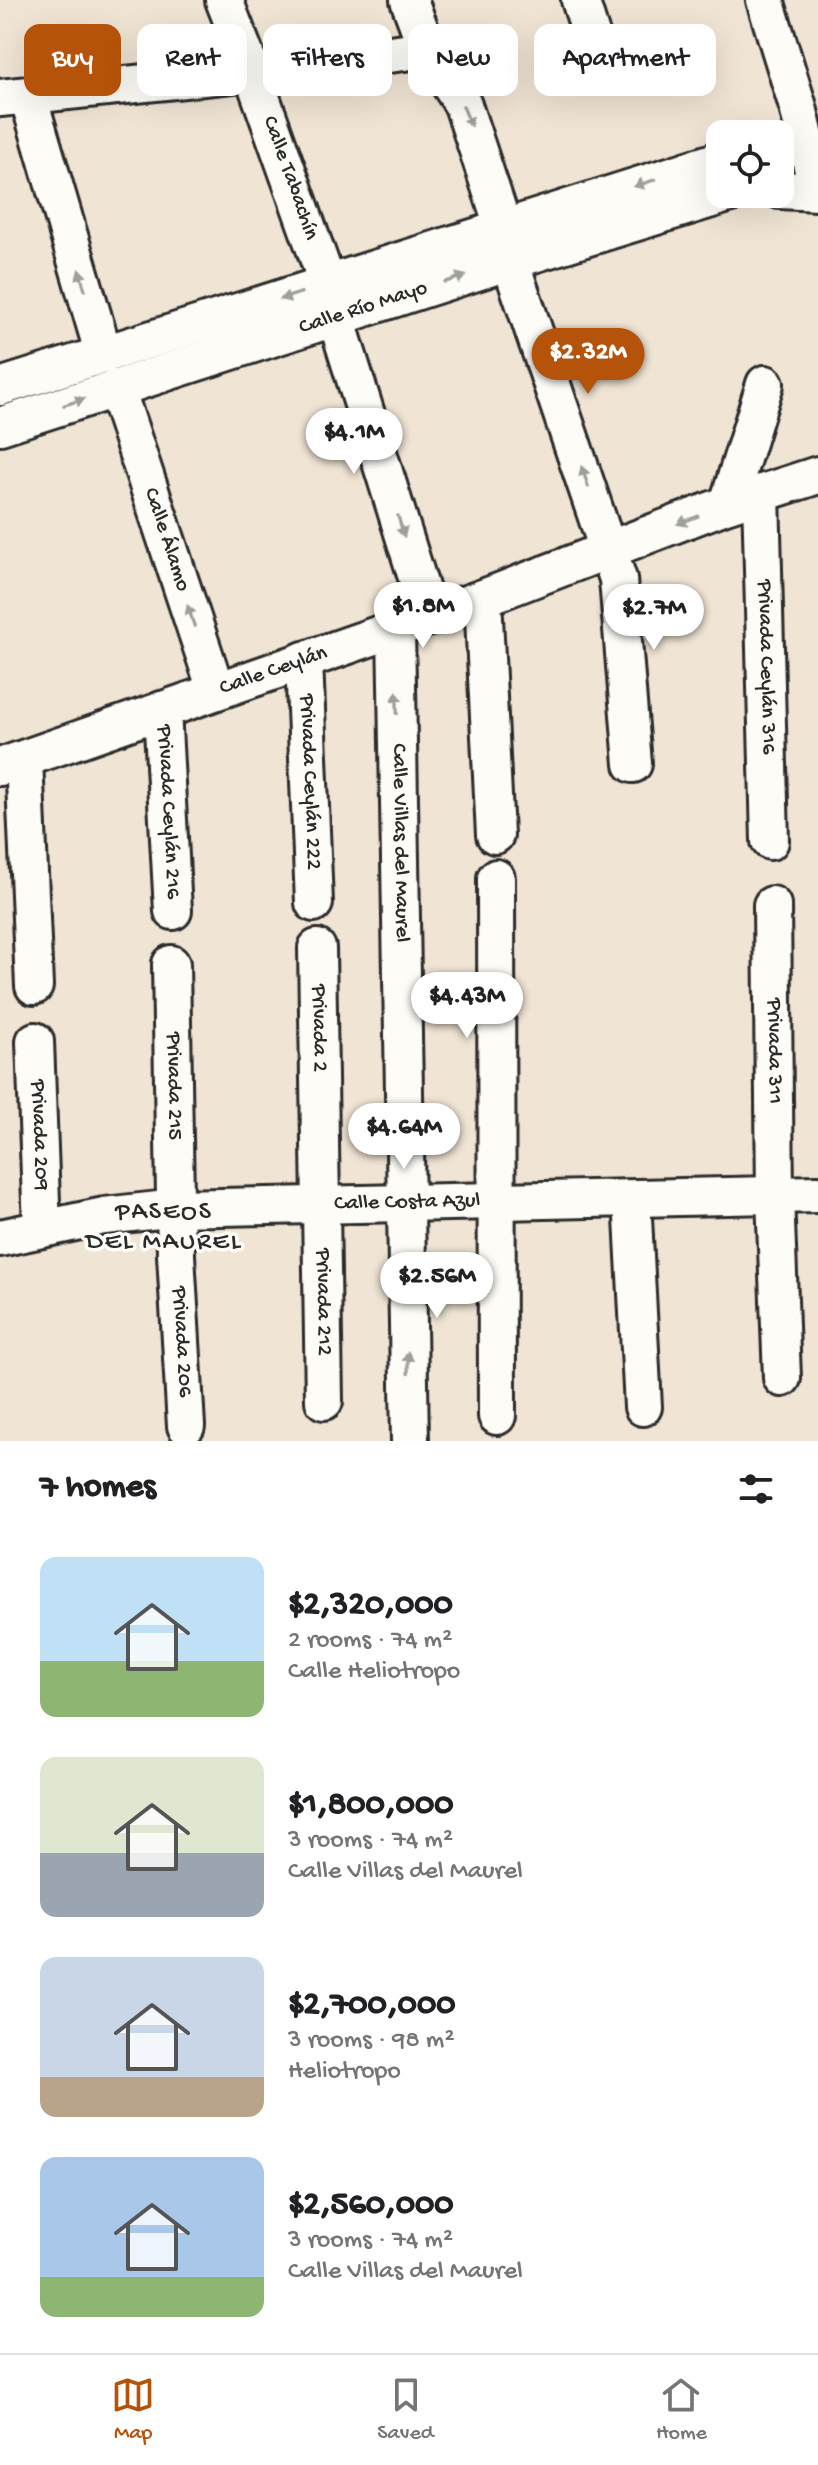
<!DOCTYPE html>
<meta charset="utf-8">
<style>
:root{--surface:#fff;--page:#f6f6f6;--text:#202124;--muted:#757577;--line:#e0e0e0;--accent:#b45309}
body{margin:0;font-family:"Gochi Hand",sans-serif;background:var(--page);color:var(--text);height:100vh;display:flex;flex-direction:column;font-size:30px;white-space:nowrap}
*{box-sizing:border-box;margin:0}
p{font-size:26px;color:var(--muted)}
.icon{flex:none;width:44px;height:44px;fill:none;stroke:currentColor;stroke-width:2;stroke-linecap:round;stroke-linejoin:round}
.map{position:relative;height:1441px;overflow:hidden}
.details{display:flex;flex-direction:column;background:var(--surface);flex:1}
.details>*{flex:none}
.top-card{position:absolute;left:24px;top:24px;width:770px;height:72px;display:flex;gap:16px}
.tools{position:absolute;left:706px;top:120px;display:grid;gap:16px}
.tools a{display:grid;place-items:center;width:88px;height:88px;border-radius:16px;background:var(--surface);box-shadow:0 8px 32px #0002;font-size:40px}
.price{position:absolute;translate:-50% -68px;padding:0 18px;border-radius:28px;background:#fff;color:#222;font-size:26px;line-height:52px;filter:drop-shadow(0 2px 4px #0008)}
.price::after{content:'';position:absolute;left:50%;top:48px;width:24px;height:18px;margin-left:-12px;background:inherit;clip-path:polygon(0 0,100% 0,50% 100%)}
.price.on{background:var(--accent);color:#fff}
ul{padding:0;list-style:none}
li{display:flex;align-items:center;gap:24px;height:200px;padding:0 40px}
li span{display:grid;place-items:center;flex:none;width:224px;height:160px;border-radius:16px;color:#555}
li>.icon{margin-inline-start:auto}
span .icon{width:96px;height:96px;fill:#fffc;stroke-width:1}
li b{font-size:34px}
h2{display:flex;justify-content:space-between;align-items:center;height:96px;padding:0 40px;font-size:34px}
.tag{padding:0 28px;border-radius:16px;background:var(--surface);box-shadow:0 8px 32px #0002;font-size:28px;line-height:72px}
.tag.on{background:var(--accent);color:#fff}
.dock{display:flex;justify-content:space-around;align-items:center;height:112px;border-top:2px solid var(--line);background:var(--surface);font-size:22px;color:var(--muted)}
.dock a{display:grid;justify-items:center;gap:4px}
.dock .on{color:var(--accent)}
.map>svg:first-child{display:block}
.lines{fill:none;stroke-linecap:round;stroke-linejoin:round}
.minor-casing{stroke:#2b2b2b;stroke-width:42}
.minor{stroke:#fdfcf7;stroke-width:36}
.oneway{fill:#9e9e9b}
.labels{text-anchor:middle;dominant-baseline:central;stroke-width:7;stroke-linejoin:round;paint-order:stroke}
.street-label{font-size:22px;fill:#2b2b2b;stroke:#fdfcf7}
.quarter-label{font-size:26px;letter-spacing:2px;fill:#2b2b2b;stroke:#fdfcf7}
</style>
<div class="map">
<svg width="818" height="1441" viewBox="0 0 818 1441">
<rect width="100%" height="100%" fill="#f0e4d4"/>
<filter id="ink" filterUnits="userSpaceOnUse"><feTurbulence type="fractalNoise" baseFrequency=".0125" numOctaves="2"/><feDisplacementMap in="SourceGraphic" scale="16" xChannelSelector="R" yChannelSelector="G"/><feConvolveMatrix kernelMatrix="1 2 1 2 8 2 1 2 1" color-interpolation-filters="sRGB"/></filter>
<g filter="url(#ink)">
<g class="lines">
<defs>
<g id="minor">
<path id="s1" d="M224 0 252 72 328 285"/>
<path d="M409 0 427 49 463 105 504 229"/>
<path d="M580 0 601 66"/>
<path d="M765 0 798 107 818 192"/>
<path d="M28 96 104 355"/>
<path d="M0 98 252 72 427 49"/>
<path d="M780 190 818 192"/>
<path d="M510 261 618 579 633 764"/>
<path d="M336 318 429 616"/>
<path d="M0 387 720 160"/>
<path id="s2" d="M116 388 216 690"/>
<path id="s3" d="M0 426 510 261 728 194"/>
<path id="s4" d="M761 493 770 841"/>
<path d="M728 504 765 384"/>
<path d="M483 598 495 835"/>
<path id="s5" d="M396 627 410 1441"/>
<path id="s6" d="M304 660 314 903"/>
<path id="s7" d="M162 710 173 911"/>
<path d="M24 759 34 986"/>
<path id="s8" d="M0 767 483 598 728 504 818 475"/>
<path d="M496 878 497 1416"/>
<path id="s9" d="M772 905 775 1196 782 1378"/>
<path id="s10" d="M317 948 324 1401"/>
<path id="s11" d="M171 964 176 1255 186 1426"/>
<path id="s12" d="M35 1041 42 1229"/>
<path d="M632 1199 643 1407"/>
<path id="s13" d="M0 1238 104 1216 177 1208 818 1194"/>
</g>
</defs>
<use href="#minor" class="minor-casing"/>
<use href="#minor" class="minor"/>
</g>
<defs><path id="oneway-solid" d="M-6-.8H1V-3.2L6.5 0L1 3.2V.8H-6Z" transform="scale(2)"/></defs>
<g class="oneway">
<use href="#oneway-solid" transform="translate(467 116) rotate(68)"/>
<use href="#oneway-solid" transform="translate(645 183) rotate(162)"/>
<use href="#oneway-solid" transform="translate(455 279) rotate(-18)"/>
<use href="#oneway-solid" transform="translate(82 280) rotate(-106)"/>
<use href="#oneway-solid" transform="translate(291 296) rotate(162)"/>
<use href="#oneway-solid" transform="translate(74 402) rotate(-18)"/>
<use href="#oneway-solid" transform="translate(585 477) rotate(-109)"/>
<use href="#oneway-solid" transform="translate(688 520) rotate(159)"/>
<use href="#oneway-solid" transform="translate(401 526) rotate(73)"/>
<use href="#oneway-solid" transform="translate(191 616) rotate(-108)"/>
<use href="#oneway-solid" transform="translate(397 703) rotate(-91)"/>
<use href="#oneway-solid" transform="translate(408 1363) rotate(-91)"/>
</g>
</g>
<g class="labels">
<g class="street-label">
<text stroke="none"><textPath href="#s1" startOffset="190">Calle Tabachín</textPath></text>
<text stroke="none"><textPath href="#s3" startOffset="382">Calle Río Mayo</textPath></text>
<text stroke="none"><textPath href="#s2" startOffset="160">Calle Álamo</textPath></text>
<text stroke="none"><textPath href="#s4" startOffset="174">Privada Ceylán 316</textPath></text>
<text stroke="none"><textPath href="#s8" startOffset="290">Calle Ceylán</textPath></text>
<text stroke="none"><textPath href="#s6" startOffset="122">Privada Ceylán 222</textPath></text>
<text stroke="none"><textPath href="#s7" startOffset="102">Privada Ceylán 216</textPath></text>
<text stroke="none"><textPath href="#s5" startOffset="216">Calle Villas del Maurel</textPath></text>
<text stroke="none"><textPath href="#s10" startOffset="80">Privada 2</textPath></text>
<text stroke="none"><textPath href="#s9" startOffset="146">Privada 311</textPath></text>
<text stroke="none"><textPath href="#s11" startOffset="122">Privada 215</textPath></text>
<text stroke="none"><textPath href="#s12" startOffset="94">Privada 209</textPath></text>
<text stroke="none"><textPath href="#s13" startOffset="410">Calle Costa Azul</textPath></text>
<text stroke="none"><textPath href="#s10" startOffset="354">Privada 212</textPath></text>
<text stroke="none"><textPath href="#s11" startOffset="378">Privada 206</textPath></text>
</g>
<g class="quarter-label">
<text x="164" y="1213">PASEOS<tspan x="164" dy="30">DEL MAUREL</tspan></text>
</g>
</g>
</svg>
<div class="tools">
<a><svg class="icon" aria-label="locate" viewBox="0 0 24 24"><circle cx="12" cy="12" r="6"/><path d="M12 2v4M12 18v4M2 12h4M18 12h4"/></svg></a>
</div>
<b class="price on" style="left:588px;top:396px">$2.32M</b>
<b class="price" style="left:354px;top:476px">$4.1M</b>
<b class="price" style="left:423px;top:650px">$1.8M</b>
<b class="price" style="left:654px;top:652px">$2.7M</b>
<b class="price" style="left:467px;top:1040px">$4.43M</b>
<b class="price" style="left:404px;top:1171px">$4.64M</b>
<b class="price" style="left:437px;top:1320px">$2.56M</b>
<div class="top-card">
<a class="tag on">Buy</a>
<a class="tag">Rent</a>
<a class="tag">Filters</a>
<a class="tag">New</a>
<a class="tag">Apartment</a>
</div>
</div>
<section class="details">
<h2>7 homes<svg class="icon" aria-label="filters" viewBox="0 0 24 24"><path d="M4 7h16M4 17h16"/><circle cx="9" cy="7" r="2"/><circle cx="15" cy="17" r="2"/></svg></h2>
<ul>
<li><span style="background:linear-gradient(#bfe0f5 65%,#8fb573 0)"><svg class="icon" aria-label="home" viewBox="0 0 24 24"><path d="M3 11l9-7 9 7M6 9v11h12V9"/></svg></span><div><b>$2,320,000</b><p>2 rooms · 74 m²</p><p>Calle Heliotropo</p></div></li>
<li><span style="background:linear-gradient(#dfe7d0 60%,#9aa5b1 0)"><svg class="icon" aria-label="home" viewBox="0 0 24 24"><path d="M3 11l9-7 9 7M6 9v11h12V9"/></svg></span><div><b>$1,800,000</b><p>3 rooms · 74 m²</p><p>Calle Villas del Maurel</p></div></li>
<li><span style="background:linear-gradient(#c9d6e8 75%,#b9a48a 0)"><svg class="icon" aria-label="home" viewBox="0 0 24 24"><path d="M3 11l9-7 9 7M6 9v11h12V9"/></svg></span><div><b>$2,700,000</b><p>3 rooms · 98 m²</p><p>Heliotropo</p></div></li>
<li><span style="background:linear-gradient(#a9c7e8 75%,#8fb573 0)"><svg class="icon" aria-label="home" viewBox="0 0 24 24"><path d="M3 11l9-7 9 7M6 9v11h12V9"/></svg></span><div><b>$2,560,000</b><p>3 rooms · 74 m²</p><p>Calle Villas del Maurel</p></div></li>
</ul>
</section>
<nav class="dock">
<a class="on"><svg class="icon" aria-label="map" viewBox="0 0 24 24"><path d="M3 6l6-2 6 2 6-2v14l-6 2-6-2-6 2zM9 4v14M15 6v14"/></svg>Map</a>
<a><svg class="icon" aria-label="saved" viewBox="0 0 24 24"><path d="M7 4h10v16l-5-4-5 4z"/></svg>Saved</a>
<a><svg class="icon" aria-label="home" viewBox="0 0 24 24"><path d="M3 11l9-7 9 7M6 9v11h12V9"/></svg>Home</a>
</nav>
